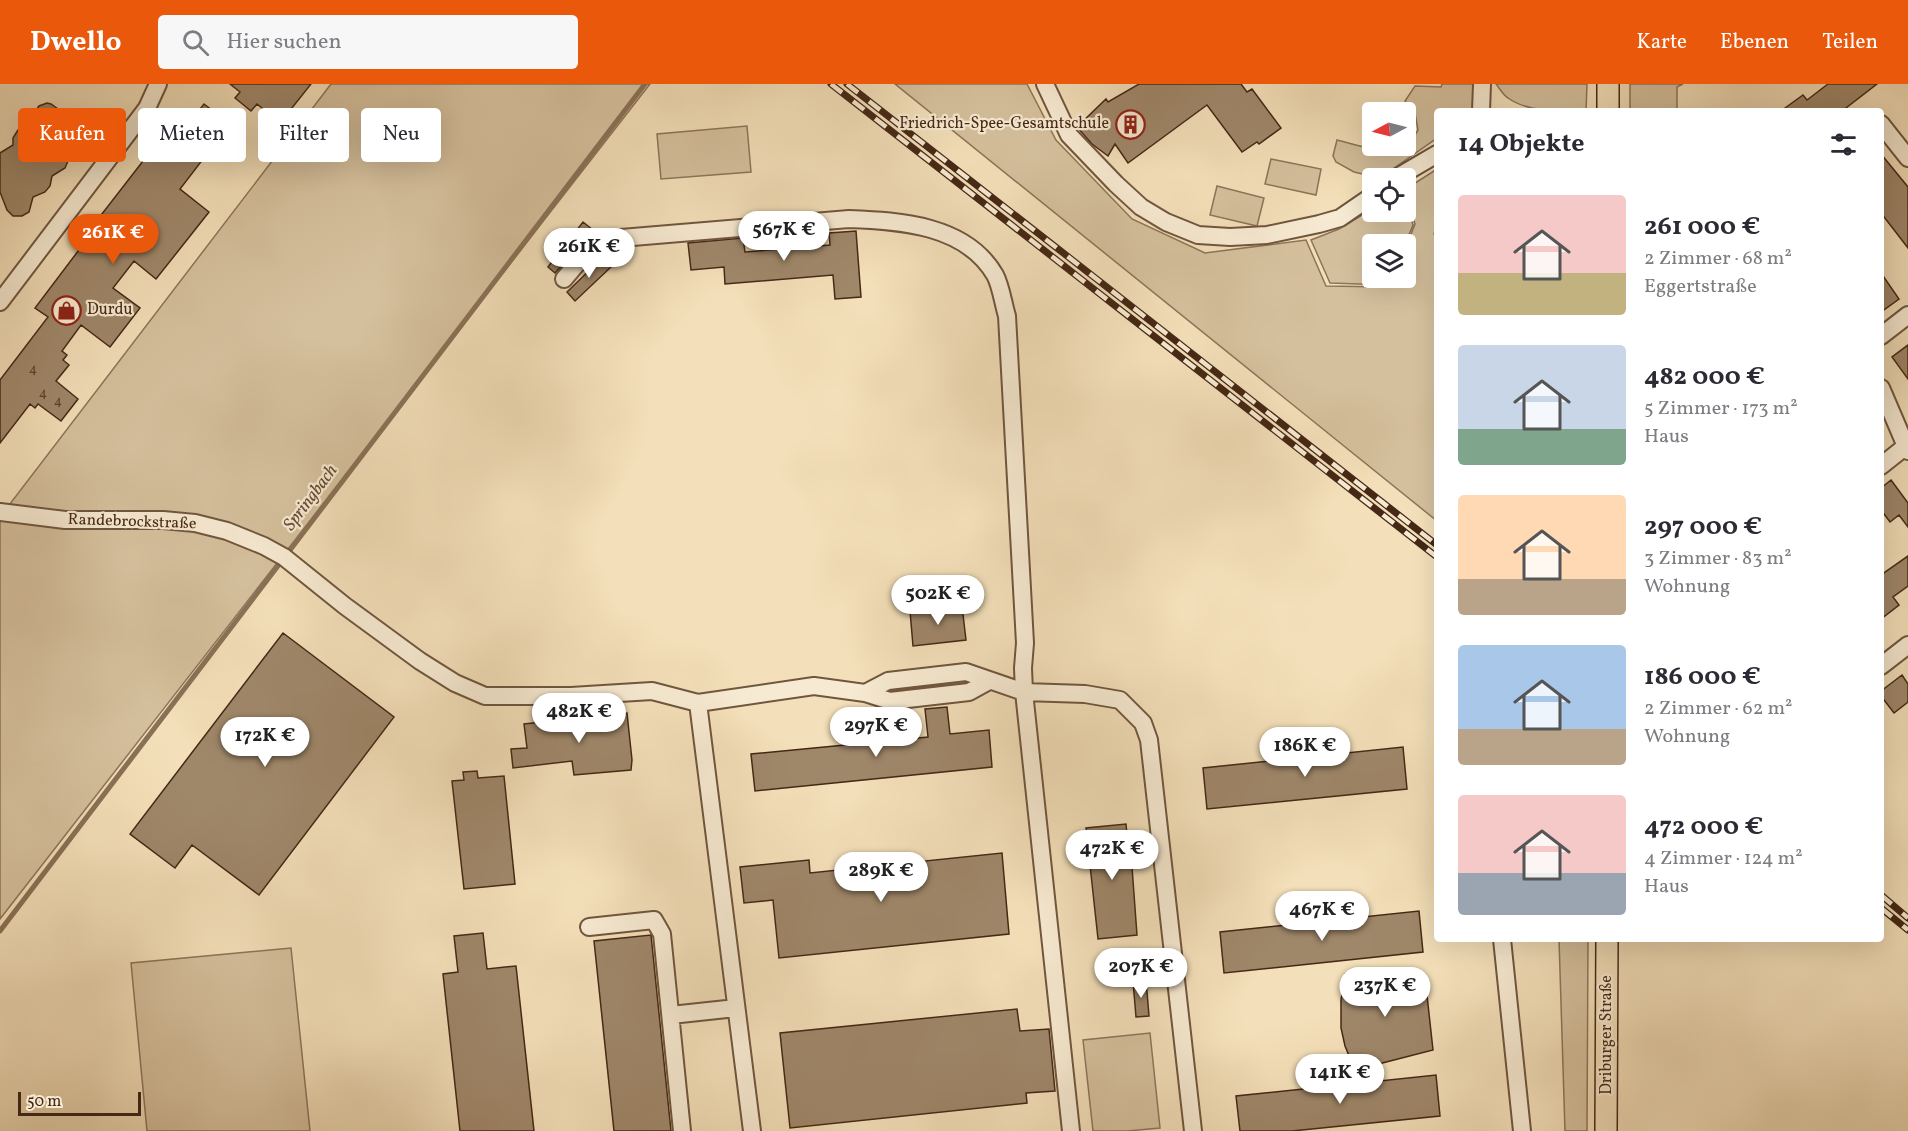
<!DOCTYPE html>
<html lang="de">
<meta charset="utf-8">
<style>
:root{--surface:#fff;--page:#f7f7f7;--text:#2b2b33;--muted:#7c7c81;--accent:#ea580c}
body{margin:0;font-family:Vollkorn,serif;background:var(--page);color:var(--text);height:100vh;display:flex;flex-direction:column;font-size:22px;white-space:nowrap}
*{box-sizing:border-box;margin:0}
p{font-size:20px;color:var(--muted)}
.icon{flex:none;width:33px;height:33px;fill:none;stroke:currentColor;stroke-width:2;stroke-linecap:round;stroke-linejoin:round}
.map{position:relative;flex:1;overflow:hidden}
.sheet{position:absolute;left:1434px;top:24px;width:450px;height:834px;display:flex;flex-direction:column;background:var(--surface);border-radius:6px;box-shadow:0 6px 24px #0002}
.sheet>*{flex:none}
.guide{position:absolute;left:18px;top:24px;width:570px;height:54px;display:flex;gap:12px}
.needle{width:39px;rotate:263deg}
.fabs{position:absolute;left:1362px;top:18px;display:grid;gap:12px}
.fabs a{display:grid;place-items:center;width:54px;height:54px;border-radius:6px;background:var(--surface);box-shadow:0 6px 24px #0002;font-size:30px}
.scale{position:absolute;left:18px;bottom:15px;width:123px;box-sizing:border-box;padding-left:6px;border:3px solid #452815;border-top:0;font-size:16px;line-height:21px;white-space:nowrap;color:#452815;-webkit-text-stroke:4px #f7ead2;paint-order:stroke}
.price{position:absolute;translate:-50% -51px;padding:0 14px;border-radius:21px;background:#fff;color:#222;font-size:20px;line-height:39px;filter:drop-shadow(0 2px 3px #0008)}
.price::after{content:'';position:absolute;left:50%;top:36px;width:18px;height:14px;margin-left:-9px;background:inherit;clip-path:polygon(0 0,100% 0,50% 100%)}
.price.active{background:var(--accent);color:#fff}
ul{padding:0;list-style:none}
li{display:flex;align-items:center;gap:18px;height:150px;padding:0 24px}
li span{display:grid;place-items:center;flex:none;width:168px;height:120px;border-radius:6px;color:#555}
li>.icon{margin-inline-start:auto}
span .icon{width:72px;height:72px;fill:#fffc;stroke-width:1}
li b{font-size:26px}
h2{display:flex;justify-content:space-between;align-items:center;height:72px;padding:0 24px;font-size:26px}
.pill{padding:0 21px;border-radius:6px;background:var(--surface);box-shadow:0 6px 24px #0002;font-size:21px;line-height:54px}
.pill.active{background:var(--accent);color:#fff}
header{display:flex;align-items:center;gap:36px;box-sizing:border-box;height:84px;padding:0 30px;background:var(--accent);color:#fff}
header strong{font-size:28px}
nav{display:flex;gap:33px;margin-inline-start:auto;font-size:21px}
.search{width:420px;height:54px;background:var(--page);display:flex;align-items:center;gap:15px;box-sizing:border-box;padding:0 21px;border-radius:6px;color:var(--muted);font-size:22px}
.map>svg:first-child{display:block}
.green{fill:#d5c09d;stroke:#8d7459;stroke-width:1.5}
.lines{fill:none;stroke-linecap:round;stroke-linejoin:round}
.stream{stroke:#8a7156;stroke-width:5}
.building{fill:#9f876a;stroke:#452815;stroke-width:1.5}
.minor-casing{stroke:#70563e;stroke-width:20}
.major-casing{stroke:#452815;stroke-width:24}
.minor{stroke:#f7ead2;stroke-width:16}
.major{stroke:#f3dfb9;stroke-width:21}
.rail-casing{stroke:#452815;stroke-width:7}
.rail{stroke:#f7ead2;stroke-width:4.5;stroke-dasharray:14;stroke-linecap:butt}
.labels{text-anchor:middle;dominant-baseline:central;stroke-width:4.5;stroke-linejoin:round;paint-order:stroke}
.number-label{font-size:14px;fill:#5c402a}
.poi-label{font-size:16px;fill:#452815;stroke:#f7ead2;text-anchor:end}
.street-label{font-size:16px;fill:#452815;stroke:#f7ead2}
.water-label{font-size:18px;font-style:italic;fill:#684c35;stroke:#f7ead2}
</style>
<header>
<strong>Dwello</strong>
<div class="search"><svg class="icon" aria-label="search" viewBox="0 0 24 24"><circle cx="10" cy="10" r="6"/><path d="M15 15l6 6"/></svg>Hier suchen</div>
<nav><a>Karte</a><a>Ebenen</a><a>Teilen</a></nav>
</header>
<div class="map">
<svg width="1908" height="1047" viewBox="0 0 1908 1047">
<rect width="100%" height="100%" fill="#f3dfb9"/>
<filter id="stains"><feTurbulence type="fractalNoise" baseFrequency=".00333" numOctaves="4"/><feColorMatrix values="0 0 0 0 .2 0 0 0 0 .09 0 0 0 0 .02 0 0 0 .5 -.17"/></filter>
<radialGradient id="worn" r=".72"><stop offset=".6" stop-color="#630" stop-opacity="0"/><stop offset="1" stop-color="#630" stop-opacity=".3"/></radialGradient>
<path class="green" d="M331 0H650L0 835V433Z
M895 0H1027L1056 56 1132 135 1205 169 1306 156 1326 202 1388 203 1392 194H1406V163L1415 140 1406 113V105L1437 85V138L1434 150 1437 153V437Z
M1442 0H1476L1475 27H1437V54L1387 89 1367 91 1354 88 1336 78 1333 72 1337 56C1354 60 1393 74 1408 62 1412 59 1415 50 1418 46L1415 29 1405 17 1415 2 1441 3Z
M1496 0H1587L1586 27C1561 27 1529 29 1508 14 1503 11 1500 5 1496 0Z
M1630 0H1683L1677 3V27H1630Z
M747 42 751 88 661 95 657 50Z
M1271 75 1321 85 1316 111 1265 100Z
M1217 102 1264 114 1257 142 1210 131Z
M1406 117 1413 141 1405 160H1372V194H1391L1388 201 1330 199 1311 156 1339 145 1372 125V128H1406Z
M1559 855H1588L1587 1047H1565Z
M291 864 310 1047H147L131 879Z
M1150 949 1160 1044 1127 1047H1093L1083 956Z"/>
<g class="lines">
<path class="stream" d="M0 847 645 0"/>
</g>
<path class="building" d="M230 0H311L280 39 257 20 251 27 235 14 240 8Z
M1139 0H1241L1247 8 1252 5 1281 44 1259 60 1257 58 1242 68 1207 21 1128 79 1115 60 1108 72 1092 60 1077 43 1106 15 1108 18Z
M1828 0H1877L1842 27H1781L1803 11 1807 16Z
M47 19 51 20 58 25 61 38 80 43 85 49 84 58 79 64 67 69 68 77 65 84 52 92 50 102 45 108 33 113 29 128 22 132H13L7 126 0 108V69L13 61V54L18 46 34 41 36 26 39 22Z
M204 20 230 40 180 105 209 128 156 195 134 177 113 204 140 224 110 263 81 241 62 267 67 271 63 276 69 281 56 297 78 315 61 337 38 320 35 324 30 320 0 359V296L48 233 35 224 94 146 91 144 157 59 155 57 177 28 190 38Z
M1881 70 1908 103V164L1881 129Z
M583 138 593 146 555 189 548 183Z
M856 147 861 213 835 215 833 191 725 200 724 183 691 186 688 159 743 154 745 168 830 161 829 149Z
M603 173 612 182 575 217 567 208Z
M1881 189 1899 215 1881 228Z
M1908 261V295L1892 273Z
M1891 396 1908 419V443L1899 431 1890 438 1881 426V404Z
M1908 472V502L1893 513 1899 521 1881 535V491Z
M962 522 966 556 913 562 910 527Z
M283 549 394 633 259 811 192 761 175 784 130 750Z
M1902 591 1908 600V618L1894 629 1881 612V607Z
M947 623 950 650 989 646 992 683 755 707 751 670 928 653 925 625Z
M627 629 632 676 631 686 574 691 572 677 513 684 511 665 527 664 524 640Z
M1403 663 1407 705 1207 725 1203 684Z
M477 687 478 694 504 692 515 800 464 805 452 697 464 696 463 688Z
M1126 740 1130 783H1132L1137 851 1098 855 1086 744Z
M1002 769 1009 850 779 874 773 816 744 819 740 783 809 776 810 789Z
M1419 827 1423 868 1224 889 1220 848Z
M483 849 487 885 516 882 534 1047H460L443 890 458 888 454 852Z
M651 851 671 1047H614L594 857Z
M1345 890 1425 893 1433 966 1355 986 1345 962 1341 944V916Z
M1146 896 1149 932 1136 933 1133 897Z
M1017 925 1020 947 1049 945 1055 1007 1026 1009 1027 1019 790 1044 780 949Z
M1436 991 1440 1032 1292 1047H1240L1236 1012Z"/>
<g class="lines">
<defs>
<path id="minor" d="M1045 0 1069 51 1116 100 1141 123 1166 138 1198 151 1230 153 1267 151 1319 140 1340 134 1372 112
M1481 27 1482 0
M1881 40 1908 74
M1396 94 1437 70
M564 195 597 156 849 135C901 137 966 141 995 191 1001 202 1003 219 1007 232L1025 559 1023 584 1024 608 1071 1047
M0 218 147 24 158 0
M1881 252 1908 231
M1881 304 1908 367
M1881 382 1906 362
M0 428 65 436H163L195 439 227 447 264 462 284 473 345 522 420 577 455 599 485 612H571L652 607 698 619 752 1047
M1881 582 1908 561
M865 609 890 617 969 608 989 597
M698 619 814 602 865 609 888 597 966 588 1024 608 1085 610 1120 616 1143 639 1149 656 1193 1047
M589 843 654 836 662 850 682 1047
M1502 855 1522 1047
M671 931 736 924"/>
<path id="major" d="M1608 27V0
M1606 1047 1607 855"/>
</defs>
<use href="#minor" class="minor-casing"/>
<use href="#major" class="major-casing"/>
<use href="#minor" class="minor"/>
<use href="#major" class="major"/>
<defs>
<path id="rail" d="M831 0 1437 473
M847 0 1437 461
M1881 811 1908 834
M1881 824 1908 846"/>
</defs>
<use href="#rail" class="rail-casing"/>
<use href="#rail" class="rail"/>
</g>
<defs>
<symbol id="building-ring" viewBox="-11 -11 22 22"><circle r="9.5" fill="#f7ead2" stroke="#8f2418" stroke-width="1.5"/><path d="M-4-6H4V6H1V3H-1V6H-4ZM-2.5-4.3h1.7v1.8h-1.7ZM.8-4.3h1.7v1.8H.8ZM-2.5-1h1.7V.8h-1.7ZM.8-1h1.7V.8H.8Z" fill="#8f2418"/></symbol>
<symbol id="shop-ring" viewBox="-11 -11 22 22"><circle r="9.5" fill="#f7ead2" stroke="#8f2418" stroke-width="1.5"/><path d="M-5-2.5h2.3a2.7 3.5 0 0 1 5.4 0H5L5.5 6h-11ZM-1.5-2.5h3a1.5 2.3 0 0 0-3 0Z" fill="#8f2418"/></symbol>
</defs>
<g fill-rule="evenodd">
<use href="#building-ring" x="1114" y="24" width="33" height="33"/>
<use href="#shop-ring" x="50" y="210" width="33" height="33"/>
</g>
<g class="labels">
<g class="number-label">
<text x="33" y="285">4</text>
<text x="43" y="309">4</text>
<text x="58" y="317">4</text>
</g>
<g class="poi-label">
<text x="1109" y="40">Friedrich-Spee-Gesamtschule</text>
<text x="87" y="226" text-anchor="start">Durdu</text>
</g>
<g class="street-label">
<text transform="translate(132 438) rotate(2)">Randebrockstraße</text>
<text transform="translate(1607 951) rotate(-90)">Driburger Straße</text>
</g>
<g class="water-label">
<text transform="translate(311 414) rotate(-53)">Springbach</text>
</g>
</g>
<rect width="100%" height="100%" filter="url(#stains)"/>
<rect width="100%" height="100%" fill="url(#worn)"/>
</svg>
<div class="fabs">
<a><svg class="needle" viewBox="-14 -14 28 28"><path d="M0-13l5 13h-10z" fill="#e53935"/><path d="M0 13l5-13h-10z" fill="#7c7c81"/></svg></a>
<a><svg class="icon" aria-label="locate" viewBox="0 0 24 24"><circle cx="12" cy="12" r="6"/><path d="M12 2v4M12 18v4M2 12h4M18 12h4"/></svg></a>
<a><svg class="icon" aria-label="layers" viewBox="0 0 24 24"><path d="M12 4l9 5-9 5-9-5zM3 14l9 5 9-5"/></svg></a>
</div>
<div class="scale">50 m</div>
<b class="price" style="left:784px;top:178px">567K €</b>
<b class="price active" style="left:113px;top:181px">261K €</b>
<b class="price" style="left:589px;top:195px">261K €</b>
<b class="price" style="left:938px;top:542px">502K €</b>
<b class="price" style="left:579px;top:660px">482K €</b>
<b class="price" style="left:876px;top:674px">297K €</b>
<b class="price" style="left:265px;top:684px">172K €</b>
<b class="price" style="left:1305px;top:694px">186K €</b>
<b class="price" style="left:1112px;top:797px">472K €</b>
<b class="price" style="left:881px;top:819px">289K €</b>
<b class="price" style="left:1322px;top:858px">467K €</b>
<b class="price" style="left:1141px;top:915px">207K €</b>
<b class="price" style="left:1385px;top:934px">237K €</b>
<b class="price" style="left:1340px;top:1021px">141K €</b>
<div class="guide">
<a class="pill active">Kaufen</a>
<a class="pill">Mieten</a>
<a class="pill">Filter</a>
<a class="pill">Neu</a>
</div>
<section class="sheet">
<h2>14 Objekte<svg class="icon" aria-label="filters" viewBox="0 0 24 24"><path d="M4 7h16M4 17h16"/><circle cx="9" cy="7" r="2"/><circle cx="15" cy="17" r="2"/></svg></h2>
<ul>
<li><span style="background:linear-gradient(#f6c9c9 65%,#c2b280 0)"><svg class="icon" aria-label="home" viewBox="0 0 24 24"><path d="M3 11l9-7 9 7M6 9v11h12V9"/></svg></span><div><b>261 000 €</b><p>2 Zimmer · 68 m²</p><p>Eggertstraße</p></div></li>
<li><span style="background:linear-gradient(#c9d6e8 70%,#7fa58c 0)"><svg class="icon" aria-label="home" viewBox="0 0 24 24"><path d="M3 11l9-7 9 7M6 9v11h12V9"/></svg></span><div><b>482 000 €</b><p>5 Zimmer · 173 m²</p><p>Haus</p></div></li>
<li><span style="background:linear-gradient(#ffd9b3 70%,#b9a48a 0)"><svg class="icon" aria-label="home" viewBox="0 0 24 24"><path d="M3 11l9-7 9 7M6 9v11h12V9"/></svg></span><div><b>297 000 €</b><p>3 Zimmer · 83 m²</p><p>Wohnung</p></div></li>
<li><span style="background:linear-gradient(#a9c7e8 70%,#b9a48a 0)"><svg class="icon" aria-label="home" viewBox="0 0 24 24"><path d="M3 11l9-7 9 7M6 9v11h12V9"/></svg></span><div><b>186 000 €</b><p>2 Zimmer · 62 m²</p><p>Wohnung</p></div></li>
<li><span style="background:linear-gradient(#f6c9c9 65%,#9aa5b1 0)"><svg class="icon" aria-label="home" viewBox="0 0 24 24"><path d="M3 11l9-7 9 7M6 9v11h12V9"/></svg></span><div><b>472 000 €</b><p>4 Zimmer · 124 m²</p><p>Haus</p></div></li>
</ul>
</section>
</div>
